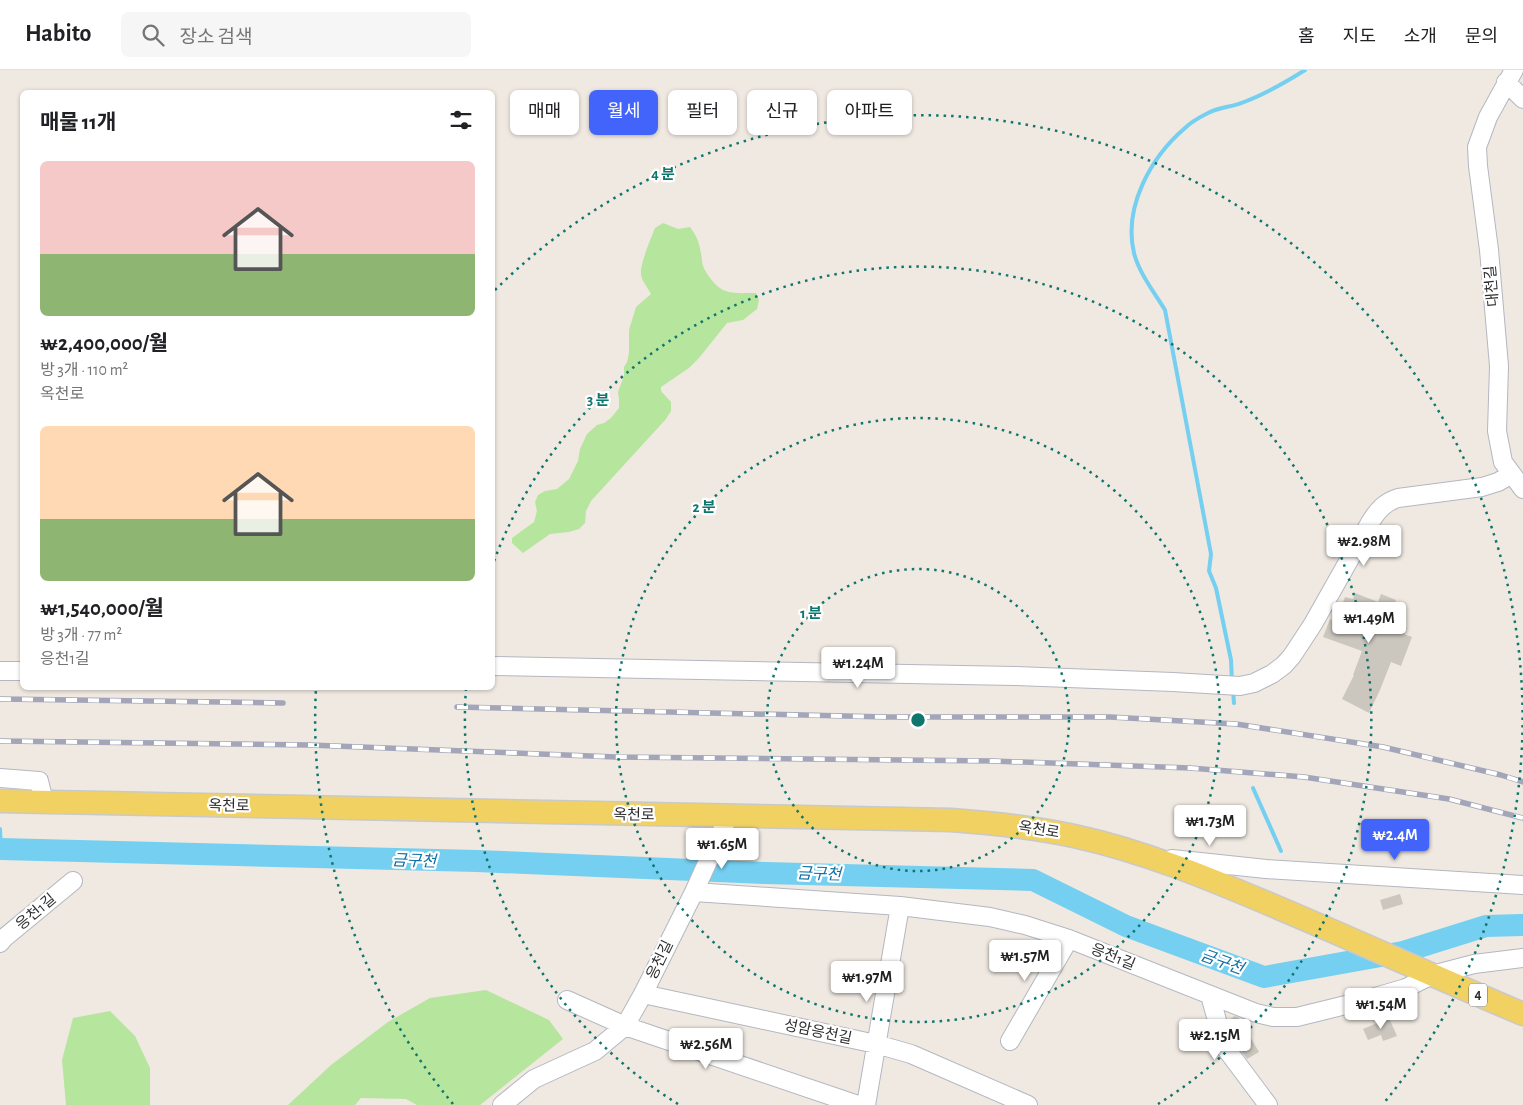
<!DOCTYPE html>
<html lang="ko">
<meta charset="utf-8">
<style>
:root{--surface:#fff;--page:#f6f6f6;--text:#202124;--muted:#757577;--line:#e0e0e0;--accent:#4264fb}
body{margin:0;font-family:"Alegreya Sans","Noto Sans KR",sans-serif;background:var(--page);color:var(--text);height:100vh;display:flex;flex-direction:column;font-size:19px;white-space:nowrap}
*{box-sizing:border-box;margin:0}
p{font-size:16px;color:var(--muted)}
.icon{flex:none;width:28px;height:28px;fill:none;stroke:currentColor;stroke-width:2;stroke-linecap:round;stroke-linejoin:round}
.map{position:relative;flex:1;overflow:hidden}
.drawer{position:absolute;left:20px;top:20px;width:475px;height:600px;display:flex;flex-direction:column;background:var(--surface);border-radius:8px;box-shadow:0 1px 4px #0004}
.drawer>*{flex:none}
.banner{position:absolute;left:510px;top:20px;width:475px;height:45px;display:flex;gap:10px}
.price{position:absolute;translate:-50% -42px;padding:0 11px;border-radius:5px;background:#fff;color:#222;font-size:16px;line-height:32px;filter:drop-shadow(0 1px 2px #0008)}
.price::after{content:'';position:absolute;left:50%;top:30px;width:15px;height:11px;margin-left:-8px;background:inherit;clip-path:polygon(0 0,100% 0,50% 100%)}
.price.on{background:var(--accent);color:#fff}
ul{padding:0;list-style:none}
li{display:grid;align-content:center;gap:10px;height:265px;padding:0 20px}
li span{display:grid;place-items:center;height:155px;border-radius:8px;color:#555}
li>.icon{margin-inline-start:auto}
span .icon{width:90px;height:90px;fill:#fffc;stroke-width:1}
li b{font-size:21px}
h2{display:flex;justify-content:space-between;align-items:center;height:60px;padding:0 20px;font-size:21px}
.chip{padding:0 18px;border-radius:8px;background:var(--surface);box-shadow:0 1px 4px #0004;font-size:18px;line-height:45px}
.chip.on{background:var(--accent);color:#fff}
header{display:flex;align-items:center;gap:30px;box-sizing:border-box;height:70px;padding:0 25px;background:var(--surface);border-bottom:1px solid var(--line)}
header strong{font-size:24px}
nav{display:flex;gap:28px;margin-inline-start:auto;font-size:18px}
.search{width:350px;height:45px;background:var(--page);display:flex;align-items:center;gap:12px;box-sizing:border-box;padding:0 18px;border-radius:8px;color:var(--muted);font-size:19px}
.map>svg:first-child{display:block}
.green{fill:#b6e59e}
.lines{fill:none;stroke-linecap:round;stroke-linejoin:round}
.stream{stroke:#75cff0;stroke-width:4}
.river{stroke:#75cff0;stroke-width:22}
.building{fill:#cbc7bf}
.minor-casing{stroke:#b4b7c1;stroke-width:20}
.major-casing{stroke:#c9c9c9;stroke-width:25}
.minor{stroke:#fff;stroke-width:18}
.major{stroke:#f2d163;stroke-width:22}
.rail-casing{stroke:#a3a6b8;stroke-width:5.5}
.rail{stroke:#fff;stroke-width:4;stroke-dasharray:11;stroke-linecap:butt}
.ring{fill:none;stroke:#0f766e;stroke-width:2.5;stroke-dasharray:2.5 5}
.labels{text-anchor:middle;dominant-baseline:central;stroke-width:4.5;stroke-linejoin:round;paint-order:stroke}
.shield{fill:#fff;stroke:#6d6d6d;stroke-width:1}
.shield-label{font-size:14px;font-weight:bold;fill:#2e2e2e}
.street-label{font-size:15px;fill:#2e2e2e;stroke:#fff}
.water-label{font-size:16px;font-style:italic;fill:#0d6fa3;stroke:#fff}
.centre{fill:#0f766e;stroke:#fff;stroke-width:2.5}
.ring-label{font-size:15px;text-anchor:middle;font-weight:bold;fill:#0f766e;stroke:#fff;stroke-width:4.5;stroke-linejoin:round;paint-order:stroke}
</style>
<header>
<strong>Habito</strong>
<div class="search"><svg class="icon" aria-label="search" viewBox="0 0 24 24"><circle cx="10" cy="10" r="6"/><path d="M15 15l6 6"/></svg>장소 검색</div>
<nav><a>홈</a><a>지도</a><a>소개</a><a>문의</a></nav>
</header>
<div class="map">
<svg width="1523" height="1035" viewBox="0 0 1523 1035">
<rect width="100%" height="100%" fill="#efe9e1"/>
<path class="green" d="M663 153 678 159 690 157C699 169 700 176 702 190 702 196 705 200 708 205 722 226 733 223 756 223L759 230 757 239 743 250 727 253 699 288 689 298 661 317V321L671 332V341L666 349 591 431 586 441 585 453 579 459 569 462 550 464 523 483 512 473V468L534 452 537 441 535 432 538 425 545 421 557 419 569 409 578 391 580 379 587 364 597 355 604 353 611 348 619 338V330L618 322 624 306V297L627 292 629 283V260L636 237 651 224C648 218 641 210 641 204 640 194 651 168 655 158Z
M486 920 549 950 563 969 480 1035H417L406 1029 361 1028 355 1035H288L331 995 388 952 430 928Z
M110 941 135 966 150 998V1035H66L62 990 73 948Z"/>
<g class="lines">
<path class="stream" d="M1232 612 1231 590 1216 518 1209 501 1211 484 1165 240C1154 222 1139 203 1134 183 1123 137 1151 87 1185 58 1191 52 1200 47 1208 43 1219 37 1233 37 1244 32 1265 24 1286 12 1305 0
M1233 621 1234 633
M1253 718 1281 781
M0 759 1 779
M1309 893 1313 898"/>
<path class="river" d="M0 779 477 791 765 803 1033 810 1126 856 1264 907 1403 882 1486 856 1523 855"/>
</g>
<path class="building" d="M1355 523 1378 532 1381 524 1396 530 1393 538 1397 539 1392 552 1407 558 1404 564 1412 567 1401 596 1391 592 1380 620 1369 643 1342 629 1354 605H1353L1362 581 1323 567 1330 549 1336 552 1345 527 1353 529Z
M1400 824 1403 834 1383 840 1380 830Z
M1235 946 1239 948 1259 982 1247 989 1234 971 1228 950Z
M1389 948 1397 966 1383 971 1381 965 1368 970 1363 959Z"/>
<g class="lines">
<defs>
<path id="minor" d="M1514 0 1488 47 1477 77 1478 96 1489 180 1499 296 1497 361 1503 392 1523 419
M1506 12 1523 29
M492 596 1015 606 1173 612 1240 616 1254 613 1272 604 1284 595 1292 586 1313 554 1371 451C1378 440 1385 432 1398 428L1482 417 1498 412 1512 404
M0 601H22
M0 708 39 711 44 732
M1172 789 1266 799 1523 815
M694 822 900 836 990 847 1025 855 1069 869 1256 943 1273 947H1297L1358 932 1406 918 1432 905 1474 894 1523 888
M0 873 4 868 73 811
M643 924 876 974 911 984 1028 1035
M1210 925 1224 976 1268 1035
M567 930 625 956 858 1035
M1010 971 1069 869
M502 1035 534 1009 595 981 625 956 643 924 694 822 728 747
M866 1035 900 836"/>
<path id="major" d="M0 731 951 750C992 753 1033 757 1074 766 1143 781 1208 808 1274 836 1357 871 1440 909 1523 944"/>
</defs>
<use href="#minor" class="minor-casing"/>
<use href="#major" class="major-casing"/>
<use href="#minor" class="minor"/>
<use href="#major" class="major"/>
<defs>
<path id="rail" d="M0 629 283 633
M457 637 887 647H1110L1236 654 1383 677 1501 705 1523 712
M0 671 309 675 616 687 993 691 1190 698 1304 707 1449 729 1523 748"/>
</defs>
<use href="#rail" class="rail-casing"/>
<use href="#rail" class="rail"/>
</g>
<g class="ring">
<circle cx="918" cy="650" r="151"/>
<circle cx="918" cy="650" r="302"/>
<path d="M678 1034A453 453 0 0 1 466 618M494 491A453 453 0 1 1 1158 1034"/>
<path d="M453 1034A603 603 0 0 1 316 618M495 220A603 603 0 0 1 1383 1034"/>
</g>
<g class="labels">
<rect class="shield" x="1469" y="913.5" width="18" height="23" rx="4"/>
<g class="shield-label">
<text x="1478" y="925">4</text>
</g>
<g class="street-label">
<text transform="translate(1492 216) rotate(-95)">대천길</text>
<text transform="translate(229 736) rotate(1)">옥천로</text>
<text transform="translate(634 745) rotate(1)">옥천로</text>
<text transform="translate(1039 760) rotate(9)">옥천로</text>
<text transform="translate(36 842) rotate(-40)">응천1길</text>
<text transform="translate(1113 887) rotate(22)">응천1길</text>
<text transform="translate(660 890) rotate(-64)">응천길</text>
<text transform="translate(818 962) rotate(12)">성암응천길</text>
</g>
<g class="water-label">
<text transform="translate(414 791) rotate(2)">금구천</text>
<text transform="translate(819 804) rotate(2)">금구천</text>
<text transform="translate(1222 892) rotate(20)">금구천</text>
</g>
</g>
<circle cx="918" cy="650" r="8" class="centre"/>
<g class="ring-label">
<text x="663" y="109">4 분</text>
<text x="598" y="335">3 분</text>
<text x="704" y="442">2 분</text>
<text x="811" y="548">1 분</text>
</g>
</svg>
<b class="price" style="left:1364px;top:497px">₩2.98M</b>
<b class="price" style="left:1369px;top:574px">₩1.49M</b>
<b class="price" style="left:858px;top:619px">₩1.24M</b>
<b class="price" style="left:1210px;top:777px">₩1.73M</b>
<b class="price on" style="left:1395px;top:791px">₩2.4M</b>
<b class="price" style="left:722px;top:800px">₩1.65M</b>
<b class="price" style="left:1025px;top:912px">₩1.57M</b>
<b class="price" style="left:867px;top:933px">₩1.97M</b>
<b class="price" style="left:1381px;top:960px">₩1.54M</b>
<b class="price" style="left:1215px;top:991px">₩2.15M</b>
<b class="price" style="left:706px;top:1000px">₩2.56M</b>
<div class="banner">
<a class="chip">매매</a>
<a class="chip on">월세</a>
<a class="chip">필터</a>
<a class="chip">신규</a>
<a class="chip">아파트</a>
</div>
<section class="drawer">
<h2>매물 11개<svg class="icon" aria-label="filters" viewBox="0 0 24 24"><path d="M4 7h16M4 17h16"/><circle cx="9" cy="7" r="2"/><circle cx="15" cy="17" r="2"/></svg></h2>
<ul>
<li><span style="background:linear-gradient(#f6c9c9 60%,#8fb573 0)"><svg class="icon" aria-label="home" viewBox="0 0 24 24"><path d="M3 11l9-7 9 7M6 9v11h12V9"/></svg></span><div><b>₩2,400,000/월</b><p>방 3개 · 110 m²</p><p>옥천로</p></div></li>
<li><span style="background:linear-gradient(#ffd9b3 60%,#8fb573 0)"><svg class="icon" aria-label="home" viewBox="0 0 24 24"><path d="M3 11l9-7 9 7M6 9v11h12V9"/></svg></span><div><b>₩1,540,000/월</b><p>방 3개 · 77 m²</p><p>응천1길</p></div></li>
</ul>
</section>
</div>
